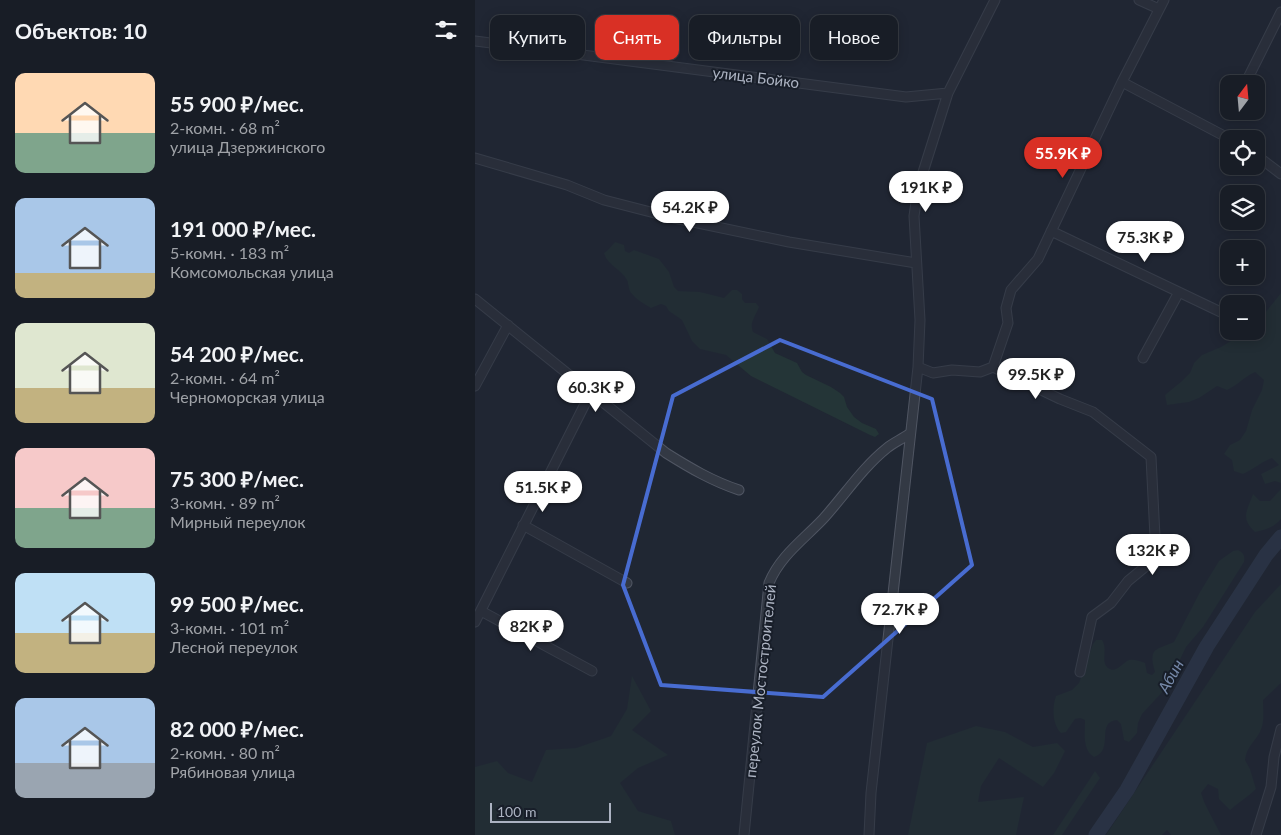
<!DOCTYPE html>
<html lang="ru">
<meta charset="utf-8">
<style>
:root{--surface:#181d26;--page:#21262e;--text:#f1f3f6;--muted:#9fa2a7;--line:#363b43;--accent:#d93025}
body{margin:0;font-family:Lato,sans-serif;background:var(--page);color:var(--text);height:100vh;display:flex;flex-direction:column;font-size:19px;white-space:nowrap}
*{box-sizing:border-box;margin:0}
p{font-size:16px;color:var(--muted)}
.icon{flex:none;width:28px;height:28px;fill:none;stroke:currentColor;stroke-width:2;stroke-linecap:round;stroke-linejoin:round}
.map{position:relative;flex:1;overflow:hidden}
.side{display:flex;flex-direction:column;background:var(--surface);width:475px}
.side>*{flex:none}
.hud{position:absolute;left:15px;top:15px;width:475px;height:45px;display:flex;gap:10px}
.needle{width:32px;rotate:16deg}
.controls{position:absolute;left:745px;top:75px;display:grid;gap:10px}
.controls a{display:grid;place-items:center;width:45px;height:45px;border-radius:10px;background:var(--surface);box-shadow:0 2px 12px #0003,0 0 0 1px var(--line);font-size:25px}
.scale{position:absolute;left:15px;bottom:12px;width:121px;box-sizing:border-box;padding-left:5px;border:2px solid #acb3c2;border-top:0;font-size:14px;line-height:18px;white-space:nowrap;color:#acb3c2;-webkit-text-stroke:4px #181e29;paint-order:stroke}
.price{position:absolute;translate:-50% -42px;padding:0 11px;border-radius:18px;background:#fff;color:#222;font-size:16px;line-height:32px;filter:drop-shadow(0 1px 2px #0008)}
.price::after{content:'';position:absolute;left:50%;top:30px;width:15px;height:11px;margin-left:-8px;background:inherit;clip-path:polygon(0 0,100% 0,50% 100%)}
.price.current{background:var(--accent);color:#fff}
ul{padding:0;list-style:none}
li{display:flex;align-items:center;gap:15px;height:125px;padding:0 15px}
li span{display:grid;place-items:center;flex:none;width:140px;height:100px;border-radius:10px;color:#555}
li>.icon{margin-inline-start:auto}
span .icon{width:60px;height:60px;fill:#fffc;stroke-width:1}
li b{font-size:21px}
h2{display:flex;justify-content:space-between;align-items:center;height:60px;padding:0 15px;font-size:21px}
.tag{padding:0 18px;border-radius:10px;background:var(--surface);box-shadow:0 2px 12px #0003,0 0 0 1px var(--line);font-size:18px;line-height:45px}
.tag.current{background:var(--accent);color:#fff}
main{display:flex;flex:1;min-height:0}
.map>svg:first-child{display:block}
.green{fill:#243537}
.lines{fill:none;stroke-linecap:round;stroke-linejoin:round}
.river{stroke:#34425a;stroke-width:15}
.street-casing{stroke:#505663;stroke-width:11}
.street{stroke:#333944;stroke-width:9}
.marked{fill:none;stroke:#486cd1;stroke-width:4;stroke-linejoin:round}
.labels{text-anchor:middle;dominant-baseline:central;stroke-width:4;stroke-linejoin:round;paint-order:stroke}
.street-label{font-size:15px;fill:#acb3c2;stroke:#181e29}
.water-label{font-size:16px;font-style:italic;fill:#7689a9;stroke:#181e29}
</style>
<main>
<section class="side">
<h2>Объектов: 10<svg class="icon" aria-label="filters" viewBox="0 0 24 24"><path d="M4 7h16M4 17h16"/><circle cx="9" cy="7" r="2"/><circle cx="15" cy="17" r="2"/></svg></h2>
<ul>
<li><span style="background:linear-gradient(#ffd9b3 60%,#7fa58c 0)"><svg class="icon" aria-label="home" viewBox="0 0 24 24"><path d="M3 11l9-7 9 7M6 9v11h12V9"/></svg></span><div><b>55 900 ₽/мес.</b><p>2-комн. · 68 m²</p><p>улица Дзержинского</p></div></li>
<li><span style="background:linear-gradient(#a9c7e8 75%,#c2b280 0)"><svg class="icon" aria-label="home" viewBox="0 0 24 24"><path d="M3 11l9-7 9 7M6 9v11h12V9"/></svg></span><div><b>191 000 ₽/мес.</b><p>5-комн. · 183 m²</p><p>Комсомольская улица</p></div></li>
<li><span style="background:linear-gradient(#dfe7d0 65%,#c2b280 0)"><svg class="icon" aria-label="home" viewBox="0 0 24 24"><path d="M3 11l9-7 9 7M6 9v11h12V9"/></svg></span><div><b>54 200 ₽/мес.</b><p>2-комн. · 64 m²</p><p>Черноморская улица</p></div></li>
<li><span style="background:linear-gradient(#f6c9c9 60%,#7fa58c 0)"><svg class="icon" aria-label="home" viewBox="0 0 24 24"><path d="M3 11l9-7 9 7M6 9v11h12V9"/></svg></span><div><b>75 300 ₽/мес.</b><p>3-комн. · 89 m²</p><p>Мирный переулок</p></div></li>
<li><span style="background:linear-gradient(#bfe0f5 60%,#c2b280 0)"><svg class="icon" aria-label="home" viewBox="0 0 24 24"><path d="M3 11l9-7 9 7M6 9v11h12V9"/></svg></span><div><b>99 500 ₽/мес.</b><p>3-комн. · 101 m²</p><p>Лесной переулок</p></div></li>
<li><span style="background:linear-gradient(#a9c7e8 65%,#9aa5b1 0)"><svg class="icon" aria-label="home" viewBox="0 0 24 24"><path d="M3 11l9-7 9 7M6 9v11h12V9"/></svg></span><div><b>82 000 ₽/мес.</b><p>2-комн. · 80 m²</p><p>Рябиновая улица</p></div></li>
</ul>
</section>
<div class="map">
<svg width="806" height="835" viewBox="0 0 806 835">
<rect width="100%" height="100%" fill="#202733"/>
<path class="green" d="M140 242 149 245 150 251 154 253 159 250 184 259 194 272 199 287 203 291 225 292 249 298 257 290H262L267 294V299L270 303H281L284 307C281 316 274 322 278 332L292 339 300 353 322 363 327 372 331 375 356 387 365 393 369 397 372 407 379 417 387 423 401 429 404 434 400 437 395 435 276 376 251 355 225 349 217 341 207 320 194 311 191 306 186 304 176 308C169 304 162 300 157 294 153 290 154 285 152 280 146 269 132 265 129 253L133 250Z
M806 293V483L800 481 790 484 786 474 804 465 797 458C786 462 779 469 768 474L759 471 757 460 749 454 755 445 765 440 771 431 777 410 787 390 789 380 780 372C769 377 763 385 752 390L742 386 724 398 714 402 692 405 690 395 707 381 715 373 719 363 727 355 746 347 772 331H781V324Z
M806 489V519C799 527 791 530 780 532 765 518 772 511 778 494L785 501H795Z
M763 550C769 553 770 556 769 562L728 627 711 647 692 687 667 714 663 723 662 733 654 742 649 740 646 724 642 720C620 722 640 750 619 757 607 750 610 733 610 720L605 718 600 719 591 732 586 733C577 724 577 707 581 696L597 690 604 683 618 644 621 640H627C633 649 626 660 632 667 640 675 647 663 654 660 659 659 665 661 670 663L672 673 677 675 680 672C673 648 680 650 699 642L725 592 744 561 758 551Z
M806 584V683L788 700C788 711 790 722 785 732 779 743 772 746 770 760L775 769 781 789C773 797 764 802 755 810L744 799 743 789 733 784 726 793 730 804 746 835H696L692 830 687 835H631L780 612Z
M157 676 176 711 157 730 193 755 163 768 145 783 163 811 196 821 200 835H0V767L22 761 33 773 57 782 71 750 101 748 136 736 152 709Z
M501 726 530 732 558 747 582 743 590 751 579 773 568 787 524 758 506 786 503 802 549 797 541 835H433L452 743Z
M620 771 625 778 587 835H578Z"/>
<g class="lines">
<path class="river" d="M621 835 652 790 732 646 791 555 806 537"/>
<defs>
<path id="street" d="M664 0 684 9
M0 41 431 97 473 93
M647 82 755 139
M771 82 806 12
M781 155 806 174
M0 158 92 185 129 200 199 218 314 242 441 263
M576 231 754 316
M0 299 191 453C215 468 237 481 264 490
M668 358 704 292
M443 367 458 373 477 370 505 372 518 367 585 399 618 412 676 457 680 537 678 557 670 567 653 581 636 603 617 617 605 672
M518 367 533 323 531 308 536 290 563 259 647 82 689 0
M0 386 33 325
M48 525 152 583
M6 611 117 671
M0 622 115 394
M269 835 294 583C305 556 328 540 348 519 369 496 387 468 412 448 418 443 427 439 434 434
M394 835 396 793 443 367 445 320 439 216 443 188 473 93 520 0
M781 835 796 787 799 757 806 729"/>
</defs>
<use href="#street" class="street-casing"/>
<use href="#street" class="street"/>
</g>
<path d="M0 0H806V835H0ZM305 340 457 399 497 565 348 697 186 685 148 585 198 396Z" fill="#202733" fill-opacity=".55" fill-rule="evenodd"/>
<path class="marked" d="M305 340 457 399 497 565 348 697 186 685 148 585 198 396Z"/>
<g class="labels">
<g class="street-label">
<text transform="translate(281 77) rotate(7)">улица Бойко</text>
<text transform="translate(285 681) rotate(-84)">переулок Мостостроителей</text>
</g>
<g class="water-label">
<text transform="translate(695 676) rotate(-61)">Абин</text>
</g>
</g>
</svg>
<div class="controls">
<a><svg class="needle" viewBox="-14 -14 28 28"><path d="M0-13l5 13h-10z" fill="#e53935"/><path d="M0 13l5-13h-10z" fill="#9fa2a7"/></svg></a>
<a><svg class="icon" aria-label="locate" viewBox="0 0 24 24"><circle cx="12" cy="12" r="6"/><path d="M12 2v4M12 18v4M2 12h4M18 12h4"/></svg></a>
<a><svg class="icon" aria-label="layers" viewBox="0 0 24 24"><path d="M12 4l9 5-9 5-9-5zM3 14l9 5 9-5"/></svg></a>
<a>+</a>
<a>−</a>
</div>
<div class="scale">100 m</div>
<b class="price current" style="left:588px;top:179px">55.9K ₽</b>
<b class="price" style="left:451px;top:213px">191K ₽</b>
<b class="price" style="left:215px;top:233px">54.2K ₽</b>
<b class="price" style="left:670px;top:263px">75.3K ₽</b>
<b class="price" style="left:561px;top:400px">99.5K ₽</b>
<b class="price" style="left:121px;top:413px">60.3K ₽</b>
<b class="price" style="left:68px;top:513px">51.5K ₽</b>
<b class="price" style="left:678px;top:576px">132K ₽</b>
<b class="price" style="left:425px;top:635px">72.7K ₽</b>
<b class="price" style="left:56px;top:652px">82K ₽</b>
<div class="hud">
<a class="tag">Купить</a>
<a class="tag current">Снять</a>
<a class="tag">Фильтры</a>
<a class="tag">Новое</a>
</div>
</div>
</main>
